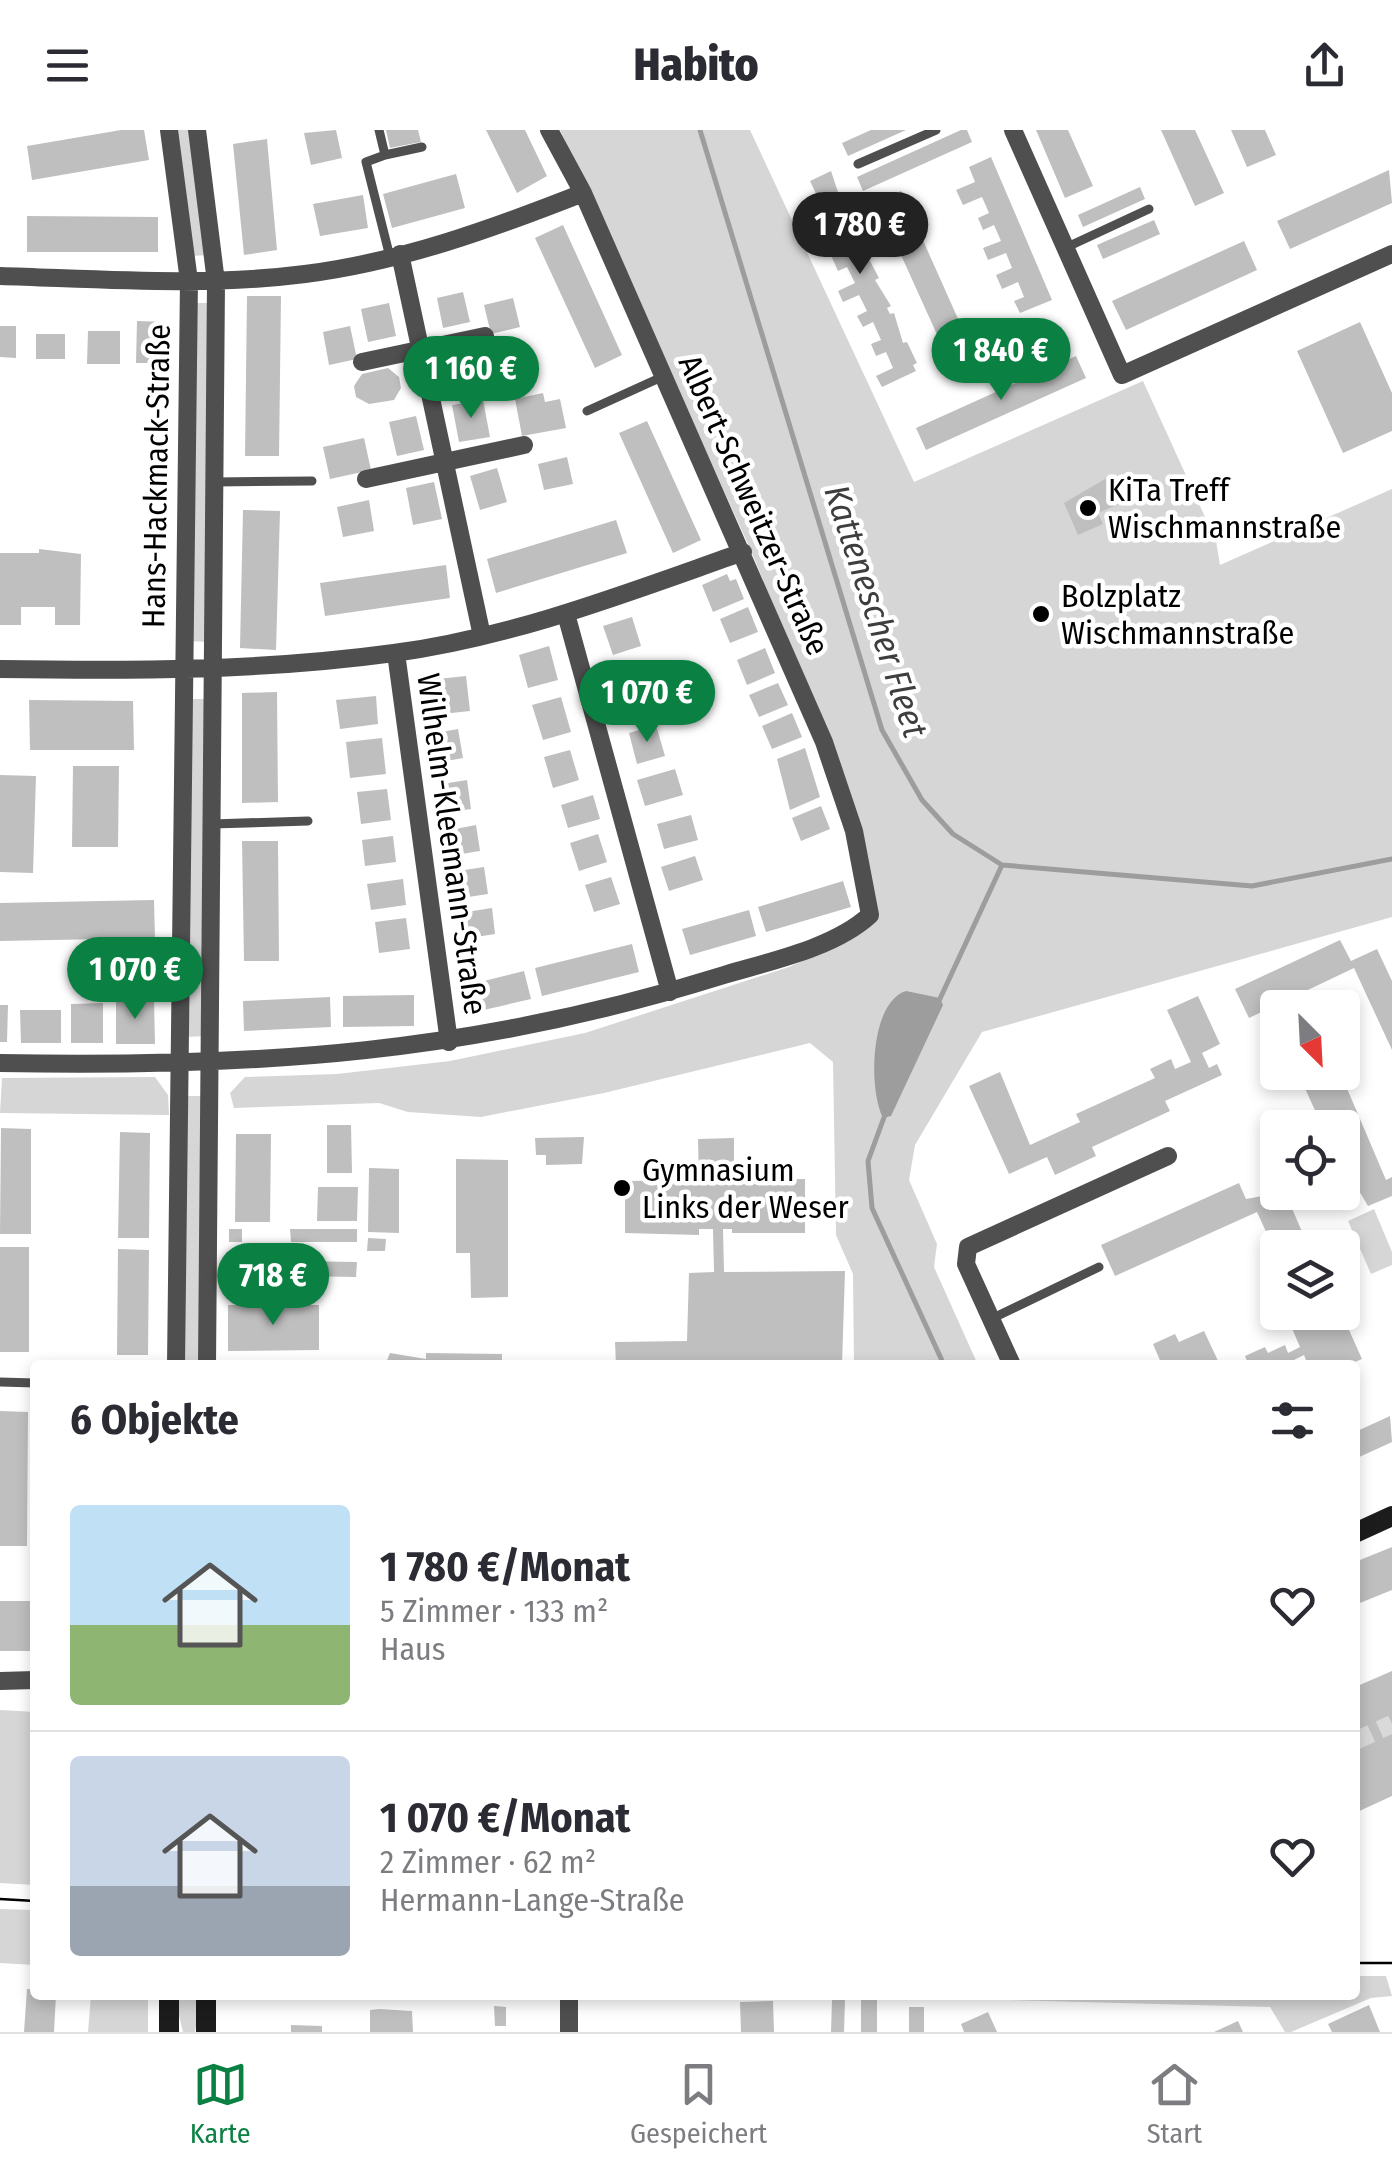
<!DOCTYPE html>
<html lang="de">
<meta charset="utf-8">
<style>
:root{--surface:#fff;--page:#f7f7f7;--text:#2b2b33;--muted:#7c7c81;--line:#e1e1e2;--accent:#0b8043}
body{margin:0;font-family:"Fira Sans Condensed",sans-serif;background:var(--page);color:var(--text);height:100vh;display:flex;flex-direction:column;font-size:38px;white-space:nowrap}
*{box-sizing:border-box;margin:0}
p{font-size:32px;color:var(--muted)}
.icon{flex:none;width:55px;height:55px;fill:none;stroke:currentColor;stroke-width:2;stroke-linecap:round;stroke-linejoin:round}
.map{position:relative;flex:1;overflow:hidden}
.drawer{position:absolute;left:30px;top:1230px;width:1330px;height:640px;display:flex;flex-direction:column;background:var(--surface);border-radius:10px;box-shadow:0 5px 15px #0003}
.drawer>*{flex:none}
.needle{width:65px;rotate:156deg}
.fabs{position:absolute;left:1260px;top:860px;display:grid;gap:20px}
.fabs a{display:grid;place-items:center;width:100px;height:100px;border-radius:10px;background:var(--surface);box-shadow:0 5px 15px #0003;font-size:50px}
.price{position:absolute;translate:-50% -85px;padding:0 22px;border-radius:35px;background:var(--accent);color:#fff;font-size:32px;line-height:65px;filter:drop-shadow(0 2px 5px #0008)}
.price::after{content:'';position:absolute;left:50%;top:60px;width:30px;height:22px;margin-left:-15px;background:inherit;clip-path:polygon(0 0,100% 0,50% 100%)}
.price.active{background:#222;color:#fff}
ul{padding:0;list-style:none}
li{display:flex;align-items:center;gap:30px;height:250px;padding:0 40px}
li+li{border-top:2px solid var(--line)}
li span{display:grid;place-items:center;flex:none;width:280px;height:200px;border-radius:10px;color:#555}
li>.icon{margin-inline-start:auto}
span .icon{width:120px;height:120px;fill:#fffc;stroke-width:1}
li b{font-size:42px}
h2{display:flex;justify-content:space-between;align-items:center;height:120px;padding:0 40px;font-size:42px}
header{display:flex;justify-content:space-between;align-items:center;height:130px;padding:0 40px;background:var(--surface);font-size:45px;font-weight:800}
.dock{display:flex;justify-content:space-around;align-items:center;height:140px;border-top:2px solid var(--line);background:var(--surface);font-size:28px;color:var(--muted)}
.dock a{display:grid;justify-items:center;gap:5px}
.dock .active{color:var(--accent)}
.map>svg:first-child{display:block}
.green{fill:#d6d6d6}
.water{fill:#9d9d9d}
.lines{fill:none;stroke-linecap:round;stroke-linejoin:round}
.stream{stroke:#9d9d9d;stroke-width:5}
.building{fill:#bfbfbf}
.street-tunnel{stroke:#d9d9d9;stroke-width:18;stroke-dasharray:18 9;stroke-linecap:butt}
.lane{stroke:#4f4f4f;stroke-width:9}
.street{stroke:#4f4f4f;stroke-width:18}
.secondary{stroke:#1c1c1c;stroke-width:20}
.tram{stroke:#000;stroke-width:2.5}
.poi-dot{fill:#000;stroke:#fff;stroke-width:4}
.labels{text-anchor:middle;dominant-baseline:central;stroke-width:9;stroke-linejoin:round;paint-order:stroke}
.street-label{font-size:32px;fill:#000;stroke:#fff}
.poi-label{font-size:32px;fill:#000;stroke:#fff;text-anchor:start}
.water-label{font-size:35px;font-style:italic;fill:#3e3e3e;stroke:#fff}
</style>
<header><svg class="icon" aria-label="menu" viewBox="0 0 24 24"><path d="M4 6h16M4 12h16M4 18h16"/></svg>Habito<svg class="icon" aria-label="share" viewBox="0 0 24 24"><path d="M12 15V3M7 8l5-5 5 5M5 13v7h14v-7"/></svg></header>
<div class="map">
<svg width="1392" height="1902" viewBox="0 0 1392 1902">
<rect width="100%" height="100%" fill="#fff"/>
<path class="green" d="M174 0H192L209 125 191 126Z
M560 0H750L914 352 1143 251 1216 411 1220 435 1392 359V787L982 902 915 1015 909 1050 937 1114 934 1137 978 1235H854L853 1144 836 1105 833 932 810 913 604 963 481 987 408 982 379 973 234 978 230 963 245 947 337 944 450 931 585 903 789 837 852 808 877 777 832 615 748 414Z
M193 173H210L208 512 189 511Z
M190 569H208L205 906 186 907Z
M155 947 168 965 169 985 0 983 2 948Z
M186 966H204L203 1235H182Z
M1374 1079 1392 1122V1135L1371 1144 1348 1091Z
M0 1580 35 1582V1755L0 1753Z
M0 1779 35 1780V1835L0 1833Z
M1355 1846H1386L1392 1866 1371 1868 1291 1902H1285L1270 1877 820 1865H1355Z
M91 1865H148V1902H88Z
M174 1865H201L195 1902H183Z"/>
<path class="water" d="M906 861 940 868 943 875 891 986 883 988C868 959 870 872 906 861Z"/>
<g class="lines">
<path class="stream" d="M700 0 882 600 922 670 953 704 1002 735 1252 756 1392 729
M938 873 1002 735
M886 982 868 1031 872 1078 944 1235"/>
</g>
<path class="building" d="M121 0H144L149 30 32 50 27 16Z
M336 0 342 28 311 35 304 3Z
M386 0H418L421 12 390 18Z
M486 0H525L547 46 517 63Z
M871 0H906L848 26 842 13Z
M961 0H967L972 12 863 61 857 47Z
M1036 0H1068L1093 56 1065 68Z
M1161 0H1195L1224 63 1195 76Z
M1231 0H1265L1276 25 1247 37Z
M267 9 277 120 244 125 233 14Z
M991 27 1052 170 1020 183 1014 171 1024 167 1018 152 1002 159 996 145 1012 138 1006 123 988 130 983 118 1001 111 994 95 983 100 978 88 989 83 982 67 963 75 956 60 975 52 969 37Z
M1389 40 1392 73 1290 119 1277 91Z
M831 41 841 71 854 91 850 93 879 148 875 150 891 176 887 178 890 184 894 183 903 213 907 212 917 233 913 235 916 241 882 257 876 246 893 238 886 222 876 226 871 214 881 210 873 192 863 197 857 186 867 181 859 165 843 172 838 161 855 153 847 137 838 141 825 112 818 115 813 104 830 96 822 80 806 87 800 75 818 68 810 51Z
M456 44 465 78 392 98 383 64Z
M1140 57 1145 69 1083 97 1078 85Z
M901 61 967 209 944 220 877 72Z
M363 65 368 98 320 106 313 74Z
M27 86 158 87V122H27Z
M1154 90 1160 104 1103 129 1097 115Z
M563 95 622 225 595 238 535 108Z
M1244 111 1257 140 1126 200 1112 171Z
M463 162 470 192 443 198 437 168Z
M247 166H281L279 326H245Z
M513 168 520 197 491 204 484 175Z
M389 173 396 206 368 212 361 179Z
M137 191 166 192V233H136Z
M1360 192 1392 263V301L1343 323 1297 221Z
M0 196H16V228L0 227Z
M350 196 357 229 329 235 323 202Z
M88 201H120V234H87Z
M36 204H65V229H36Z
M482 220 487 245 468 254 467 249 459 251 450 228Z
M1076 226 1086 248 926 320 916 298Z
M388 238 399 247 401 258 394 270 369 274 356 267 354 256 362 244Z
M543 263 545 272 560 269 566 298 522 306 515 269Z
M483 270 490 307 459 312 452 275Z
M416 286 424 320 397 326 389 292Z
M647 291 701 410 673 423 619 303Z
M364 308 371 340 330 349 323 317Z
M567 327 573 354 544 360 538 334Z
M497 338 507 372 480 380 470 346Z
M1112 345 1124 372 1098 383 1103 394 1078 405 1064 373Z
M434 352 442 389 413 395 406 358Z
M369 370 374 401 343 407 337 377Z
M243 380 280 381 276 520 240 518Z
M616 390 627 423 496 463 487 429Z
M39 419 81 424 80 495H55V477H21V495H0V423H39Z
M446 435 450 468 325 486 320 453Z
M727 444 730 451 736 449 744 469 713 482 702 455Z
M748 477 758 502 730 513 720 489Z
M632 487 641 516 613 525 603 496Z
M549 516 558 550 528 558 519 525Z
M765 518 775 543 747 555 737 530Z
M646 543 648 552 654 550 663 585 638 592 634 576 619 580 611 553Z
M466 546 470 581 433 585 428 550Z
M778 553 788 575 759 587 749 565Z
M277 562 278 672 242 673V563Z
M376 566 378 594 340 599 336 570Z
M561 567 571 602 543 610 532 575Z
M29 570 133 571 134 620H30Z
M792 583 802 607 772 619 762 596Z
M656 595 665 626 637 634 629 603Z
M458 599 463 628 441 632 436 603Z
M382 608 386 644 350 648 346 612Z
M805 618 820 667 790 680 777 629Z
M570 620 579 650 553 658 544 627Z
M73 636H119L118 717H72Z
M675 639 683 665 645 676 637 650Z
M0 645 36 646 33 743 0 742Z
M467 650 471 679 446 683 442 654Z
M387 659 391 690 361 694 357 662Z
M593 665 600 689 568 698 561 675Z
M821 676 830 699 801 711 792 688Z
M691 685 698 710 664 719 657 694Z
M476 695 480 721 449 726 445 701Z
M598 704 607 732 579 741 570 713Z
M393 706 396 732 365 736 362 710Z
M242 711H278L279 831H244Z
M695 726 703 750 669 761 661 737Z
M484 737 488 764 455 769 451 742Z
M611 747 620 774 594 782 585 755Z
M403 749 406 775 371 780 367 754Z
M843 751 851 777 766 802 758 777Z
M154 770 155 808 0 811V773Z
M492 778 495 804 463 809 460 783Z
M749 780 756 806 690 825 682 799Z
M406 788 410 819 379 823 375 792Z
M1340 810 1351 831 1377 819 1392 851V920L1354 838 1249 888 1235 859Z
M632 814 639 842 542 866 535 838Z
M524 841 531 869 475 882 468 855Z
M414 865V896L343 897V866Z
M1198 866 1220 914 1202 923 1209 938 1217 934 1222 945 1165 971 1170 981 1092 1017 1096 1026 1055 1045 1047 1027 1009 1044 969 956 1000 942 1030 1015 1080 992 1076 984 1155 948 1150 939 1171 929 1175 939 1191 932 1167 880Z
M330 867 331 897 244 901 243 871Z
M154 870 155 914H116V871Z
M103 873V913H71V874Z
M0 875H8L7 912H0Z
M20 880H61V913H21Z
M1329 942H1340L1386 1050 1392 1047V1066L1368 1076 1342 1032V998H1323L1303 954Z
M327 995H351L352 1043H327Z
M1 998 31 999V1104H0Z
M120 1002 150 1003 149 1108H118Z
M236 1004H271L270 1092H235Z
M584 1007 582 1034 546 1035V1025H536L535 1008Z
M734 1008V1050L805 1049V1103H732V1099H723L724 1142 845 1141 842 1235H616L615 1212 687 1211 689 1143 714 1142 713 1099H699V1105L625 1103V1051L699 1050 698 1009Z
M456 1029 508 1030V1167L471 1168 470 1123H456Z
M369 1038 399 1039V1103L368 1102Z
M1239 1053 1246 1069 1285 1062 1303 1104 1273 1117 1257 1082 1115 1146 1101 1115Z
M318 1057H358L357 1091H317Z
M229 1099H242V1112H229Z
M290 1099H357V1112H291Z
M368 1108 386 1109 385 1121H367Z
M0 1117H29V1222H0Z
M118 1119 149 1120 148 1225H117Z
M228 1130H242V1144H228Z
M244 1130 357 1132 356 1147 244 1145Z
M228 1175H319V1220L228 1221Z
M1285 1182H1341L1362 1229 1348 1235H1308L1304 1225 1292 1231 1294 1235H1239L1247 1231 1245 1226 1265 1217 1268 1223 1285 1215 1288 1223 1300 1217Z
M1204 1201 1220 1235H1162L1153 1214 1175 1204 1179 1212Z
M390 1223 426 1229V1223L502 1224V1235H385Z
M0 1281 28 1282 27 1416H0Z
M1390 1286 1392 1312 1355 1329V1302Z
M1392 1417V1460L1355 1475V1432Z
M0 1471H35V1521H0Z
M1392 1541V1666L1355 1683V1557Z
M27 1859H35V1865H56L54 1902H24Z
M832 1869H845L844 1902H831Z
M861 1869 877 1870V1902H861Z
M773 1871 774 1902H741L740 1872Z
M1369 1875 1380 1902H1332L1328 1894Z
M494 1876 506 1877V1896H495Z
M909 1877H924V1902H909Z
M379 1879 412 1881 413 1902H370V1880Z
M988 1882 997 1902H964L961 1894Z
M1238 1891 1243 1902H1214Z
M291 1895 322 1896V1902H291Z"/>
<g class="lines">
<path class="street-tunnel" d="M1355 1611 1392 1594"/>
<path class="lane" d="M379 0 385 25 366 32 390 127
M385 25 422 17
M858 34 936 0
M1065 118 1149 79
M587 281 664 246
M215 352 312 351
M212 694 308 691
M991 1189 1099 1137
M0 1252 35 1253"/>
<path class="street" d="M169 0 189 151 176 1235
M197 0 216 152 207 1235
M1013 0 1122 245 1392 124
M400 124 482 506
M0 146C101 149 204 157 305 144 401 132 494 98 583 63
M362 232 485 206
M366 349 524 315
M566 484 670 862
M396 523 449 912
M0 539C132 541 262 541 394 523 514 507 629 462 743 422
M0 933C259 938 475 923 724 845 771 831 834 818 870 785L854 701 824 612 583 63 549 0
M1012 1235 966 1134 968 1117 1168 1026
M0 1551 35 1550
M569 1902V1865"/>
<path class="secondary" d="M1355 1403 1392 1386
M169 1902V1865
M206 1902V1865"/>
<path class="tram" d="M0 1769 35 1771
M1355 1833H1392"/>
</g>
<g class="poi-dot">
<circle cx="1088" cy="378" r="10"/>
<circle cx="1041" cy="484" r="10"/>
<circle cx="622" cy="1058" r="10"/>
</g>
<g class="labels">
<g class="street-label">
<text transform="translate(156 346) rotate(-89)">Hans-Hackmack-Straße</text>
<text transform="translate(754 375) rotate(66)">Albert-Schweitzer-Straße</text>
<text transform="translate(452 714) rotate(82)">Wilhelm-Kleemann-Straße</text>
</g>
<g class="poi-label">
<text x="1108" y="360">KiTa Treff<tspan x="1108" dy="37">Wischmannstraße</tspan></text>
<text x="1061" y="466">Bolzplatz<tspan x="1061" dy="37">Wischmannstraße</tspan></text>
<text x="642" y="1040">Gymnasium<tspan x="642" dy="37">Links der Weser</tspan></text>
</g>
<g class="water-label">
<text transform="translate(876 481) rotate(72)">Kattenescher Fleet</text>
</g>
</g>
</svg>
<div class="fabs">
<a><svg class="needle" viewBox="-14 -14 28 28"><path d="M0-13l5 13h-10z" fill="#e53935"/><path d="M0 13l5-13h-10z" fill="#7c7c81"/></svg></a>
<a><svg class="icon" aria-label="locate" viewBox="0 0 24 24"><circle cx="12" cy="12" r="6"/><path d="M12 2v4M12 18v4M2 12h4M18 12h4"/></svg></a>
<a><svg class="icon" aria-label="layers" viewBox="0 0 24 24"><path d="M12 4l9 5-9 5-9-5zM3 14l9 5 9-5"/></svg></a>
</div>
<b class="price active" style="left:860px;top:147px">1 780 €</b>
<b class="price" style="left:1001px;top:273px">1 840 €</b>
<b class="price" style="left:471px;top:291px">1 160 €</b>
<b class="price" style="left:647px;top:615px">1 070 €</b>
<b class="price" style="left:135px;top:892px">1 070 €</b>
<b class="price" style="left:273px;top:1198px">718 €</b>
<section class="drawer">
<h2>6 Objekte<svg class="icon" aria-label="filters" viewBox="0 0 24 24"><path d="M4 7h16M4 17h16"/><circle cx="9" cy="7" r="2"/><circle cx="15" cy="17" r="2"/></svg></h2>
<ul>
<li><span style="background:linear-gradient(#bfe0f5 60%,#8fb573 0)"><svg class="icon" aria-label="home" viewBox="0 0 24 24"><path d="M3 11l9-7 9 7M6 9v11h12V9"/></svg></span><div><b>1 780 €/Monat</b><p>5 Zimmer · 133 m²</p><p>Haus</p></div><svg class="icon" aria-label="heart" viewBox="0 0 24 24"><path d="M12 20l-8-8c-3-5 5-10 8-4 3-6 11-1 8 4z"/></svg></li>
<li><span style="background:linear-gradient(#c9d6e8 65%,#9aa5b1 0)"><svg class="icon" aria-label="home" viewBox="0 0 24 24"><path d="M3 11l9-7 9 7M6 9v11h12V9"/></svg></span><div><b>1 070 €/Monat</b><p>2 Zimmer · 62 m²</p><p>Hermann-Lange-Straße</p></div><svg class="icon" aria-label="heart" viewBox="0 0 24 24"><path d="M12 20l-8-8c-3-5 5-10 8-4 3-6 11-1 8 4z"/></svg></li>
</ul>
</section>
</div>
<nav class="dock">
<a class="active"><svg class="icon" aria-label="map" viewBox="0 0 24 24"><path d="M3 6l6-2 6 2 6-2v14l-6 2-6-2-6 2zM9 4v14M15 6v14"/></svg>Karte</a>
<a><svg class="icon" aria-label="saved" viewBox="0 0 24 24"><path d="M7 4h10v16l-5-4-5 4z"/></svg>Gespeichert</a>
<a><svg class="icon" aria-label="home" viewBox="0 0 24 24"><path d="M3 11l9-7 9 7M6 9v11h12V9"/></svg>Start</a>
</nav>
